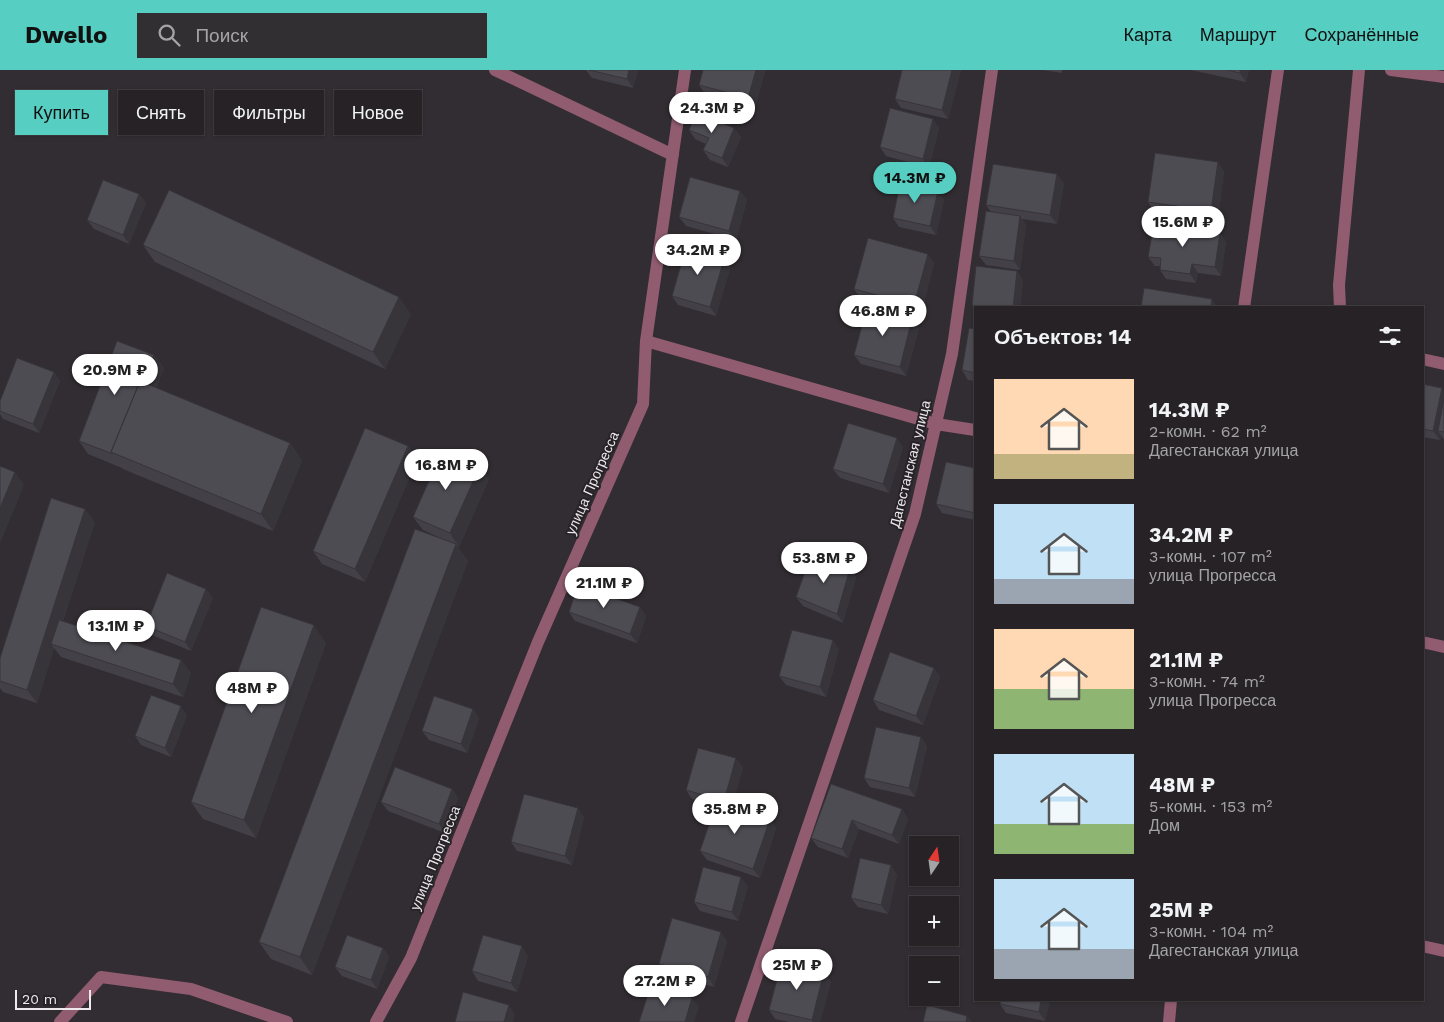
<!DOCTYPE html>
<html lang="ru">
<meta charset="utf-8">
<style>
:root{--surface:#262226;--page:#322f32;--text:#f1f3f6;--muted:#a4a4a7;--line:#423f43;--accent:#57cec2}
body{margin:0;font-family:"Work Sans",sans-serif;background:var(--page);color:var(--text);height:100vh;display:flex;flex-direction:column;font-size:19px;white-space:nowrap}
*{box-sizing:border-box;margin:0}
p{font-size:16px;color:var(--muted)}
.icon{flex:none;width:28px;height:28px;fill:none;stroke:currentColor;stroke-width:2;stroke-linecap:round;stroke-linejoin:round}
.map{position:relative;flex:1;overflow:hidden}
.sheet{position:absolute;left:974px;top:236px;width:450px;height:695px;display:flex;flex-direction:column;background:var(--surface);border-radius:0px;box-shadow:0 1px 4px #0004,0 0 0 1px var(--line)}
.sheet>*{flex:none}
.guide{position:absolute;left:15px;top:20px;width:475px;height:45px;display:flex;gap:10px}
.needle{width:32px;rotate:13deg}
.buttons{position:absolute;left:909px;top:766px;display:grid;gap:10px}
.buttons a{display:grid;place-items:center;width:50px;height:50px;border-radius:0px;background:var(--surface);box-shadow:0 1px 4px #0004,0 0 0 1px var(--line);font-size:25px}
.scale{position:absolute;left:15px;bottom:12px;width:76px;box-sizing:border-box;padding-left:5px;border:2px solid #ede9ec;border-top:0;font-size:14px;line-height:18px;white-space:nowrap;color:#ede9ec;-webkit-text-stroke:4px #282328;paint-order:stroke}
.price{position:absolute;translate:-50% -42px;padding:0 11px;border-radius:18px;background:#fff;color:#222;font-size:16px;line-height:32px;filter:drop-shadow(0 1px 2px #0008)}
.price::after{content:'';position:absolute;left:50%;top:30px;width:15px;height:11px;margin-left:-8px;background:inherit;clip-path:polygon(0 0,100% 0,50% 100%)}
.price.active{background:var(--accent);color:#111}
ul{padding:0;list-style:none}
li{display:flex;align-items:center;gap:15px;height:125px;padding:0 20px}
li span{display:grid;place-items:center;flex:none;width:140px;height:100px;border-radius:0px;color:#555}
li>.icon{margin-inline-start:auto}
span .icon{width:60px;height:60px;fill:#fffc;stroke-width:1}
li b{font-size:21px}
h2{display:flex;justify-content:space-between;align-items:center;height:60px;padding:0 20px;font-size:21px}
.chip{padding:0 18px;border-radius:0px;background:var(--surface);box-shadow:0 1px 4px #0004,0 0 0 1px var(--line);font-size:18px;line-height:45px}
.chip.active{background:var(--accent);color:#111}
header{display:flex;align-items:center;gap:30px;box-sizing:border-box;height:70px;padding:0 25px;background:var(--accent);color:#111}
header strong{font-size:24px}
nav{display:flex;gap:28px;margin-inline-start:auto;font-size:18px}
.search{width:350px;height:45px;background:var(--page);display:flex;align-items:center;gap:12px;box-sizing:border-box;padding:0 18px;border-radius:0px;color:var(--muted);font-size:19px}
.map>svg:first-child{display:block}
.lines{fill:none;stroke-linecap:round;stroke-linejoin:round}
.minor{stroke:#915c70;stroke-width:12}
.wall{fill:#434147}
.shaded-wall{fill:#37353a}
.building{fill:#4e4c53;stroke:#37353a}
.labels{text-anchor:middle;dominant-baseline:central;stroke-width:4;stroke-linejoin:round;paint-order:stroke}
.street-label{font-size:14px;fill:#ede9ec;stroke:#282328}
</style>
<header>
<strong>Dwello</strong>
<div class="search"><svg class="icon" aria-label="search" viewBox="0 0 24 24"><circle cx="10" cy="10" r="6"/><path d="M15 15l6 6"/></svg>Поиск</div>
<nav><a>Карта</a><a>Маршрут</a><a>Сохранённые</a></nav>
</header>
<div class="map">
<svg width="1444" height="952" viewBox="0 0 1444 952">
<rect width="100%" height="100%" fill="#322d32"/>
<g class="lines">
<path class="minor" d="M495 0 673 85
M1391 0 1444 7
M1244 238 1278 0
M1340 238 1339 215 1359 0
M646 271 936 354 975 360
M1422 289 1444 294
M1422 572 1444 577
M1422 876 1444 881
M60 952 101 907 191 919 287 952
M376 952 411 888 538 572 643 334 646 271 685 0
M741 952 915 444 952 284 992 0
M1169 952 1171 930"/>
</g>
<path class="wall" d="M586 0H638L633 18 592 8Z
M703 0H764L765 1 755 37 705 24 699 15Z
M902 0H961L948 49 901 38 895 29Z
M1043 0H1062V3Z
M1191 0H1249L1246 12Z
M933 49 939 58 929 98 886 86 880 77Z
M734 58 741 67 728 97 710 90 703 80 706 74 695 69 689 60Z
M1224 101 1218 150 1154 142 1148 132Z
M1064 113 1057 154 1022 149 1026 155 1020 200 986 195 979 186 991 142 986 135Z
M740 121 747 130 736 170 686 156 679 147Z
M938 121 944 130 936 165 899 157 893 148Z
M139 124 146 133 129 174 94 159 87 150Z
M1220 163 1226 172 1221 206 1198 203 1196 213 1166 209 1160 200V196H1155L1148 187Z
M143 175 411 244 385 299 155 192Z
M725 186 731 195 716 246 678 235 672 226Z
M934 193 921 244 860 228 854 219Z
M1017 201 1023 210 1020 238H975V239L972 235Z
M919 258 906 306 861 294 854 285Z
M975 259V311L968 310 962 300Z
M154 285 164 298 156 318 290 373 302 391 273 461 123 399 122 398 88 384 79 371Z
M54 302 60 311 39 363 3 349 0 344V331Z
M1422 314 1444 321V370L1441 365 1440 370 1422 367Z
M408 376 417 390 365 512 322 494 313 481Z
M903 377 889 423 840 408 833 399Z
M975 398V450L942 443 936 434Z
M489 409 459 477 457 476 468 491 312 905 271 889 259 872 438 467 423 460 413 447Z
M95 452 63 551 181 590 191 603 183 627 61 587 54 578 37 633 3 622 0 618V588Z
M850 498 856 507 843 553 803 536 796 527Z
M206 519 213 528 191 581 152 565 146 556Z
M640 537 646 546 637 573 575 551 569 542Z
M326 573 256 768 203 749 191 732Z
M839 579 826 627 786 615 779 606Z
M934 598 940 607 923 655 879 640 873 630Z
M473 639 479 648 467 683 429 670 422 661Z
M187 645 171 687 141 675 135 666Z
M921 667 927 676 915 727 870 717 864 708Z
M743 697 732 736 770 749 776 758 760 808 707 790 700 781 716 736 692 729 686 720Z
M831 714 902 739 908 749 899 774 859 759 848 788 818 777 811 768Z
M452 719 458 728 445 763 388 741 381 732Z
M584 747 572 795 517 781 511 772Z
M897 804 888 844 858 837 851 828Z
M748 816 738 851 700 841 694 832Z
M727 871 714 917 665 903 659 894Z
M383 878 389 887 377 919 342 906 335 897Z
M528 886 517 922 478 911 472 901Z
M831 911 820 952H789L775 949 769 940Z
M1001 930H1050L1045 951 1006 943 1000 934Z"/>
<path class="shaded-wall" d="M629 0H638L633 18 627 9Z
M756 0H764L765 1 755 37 748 28Z
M952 0H961L948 49 942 40Z
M1240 0H1249L1246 12 1240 3Z
M933 49 939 58 929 98 923 89Z
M734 58 741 67 728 97 722 88Z
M1218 92 1224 101 1218 150 1211 141Z
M1057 104 1064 113 1057 154 1050 145Z
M740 121 747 130 736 170 729 161Z
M938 121 944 130 936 165 930 156Z
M139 124 146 133 129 174 123 165Z
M1020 146 1026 155 1020 200 1014 191Z
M1220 163 1226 172 1221 206 1215 197Z
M928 184 934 193 921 244 914 235Z
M725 186 731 195 716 246 710 237Z
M1192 194 1198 203 1196 213 1190 204Z
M1017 201 1023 210 1020 238H1013Z
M399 227 411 244 385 299 373 282Z
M1212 229 1218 238H1211Z
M912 249 919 258 906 306 900 297Z
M154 285 164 298 127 388 115 383Z
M54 302 60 311 39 363 33 354Z
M1442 318 1444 321V348L1438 361 1441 365 1440 370 1433 361Z
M897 368 903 377 889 423 883 414Z
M290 373 302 391 273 461 261 444Z
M408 376 417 390 365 512 355 499Z
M480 396 489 409 459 477 450 463Z
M15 402 24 415 0 474V438Z
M85 439 95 452 55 575 51 574 54 578 37 633 27 620Z
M456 474 468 491 312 905 300 887Z
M850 498 856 507 843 553 837 544Z
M206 519 213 528 191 581 185 572Z
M640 537 646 546 637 573 630 564Z
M314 555 326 573 256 768 244 750Z
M833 570 839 579 826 627 820 617Z
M181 590 191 603 183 627 173 614Z
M934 598 940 607 923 655 916 646Z
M181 636 187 645 171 687 165 678Z
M473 639 479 648 467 683 461 674Z
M921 667 927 676 915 727 909 718Z
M736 688 743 697 731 740 724 731Z
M452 719 458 728 445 763 439 754Z
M578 738 584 747 572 795 565 786Z
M902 739 908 749 899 774 892 765Z
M770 749 776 758 760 808 753 799Z
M852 750 859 759 848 788 842 779Z
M891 795 897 804 888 844 881 835Z
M741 807 748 816 738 851 732 842Z
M721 862 727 871 714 917 708 907Z
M522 876 528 886 517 922 511 913Z
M383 878 389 887 377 919 371 910Z
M824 902 831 911 820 952H813L812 950Z
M692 928 699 937 694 952H685Z
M1041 930H1050L1045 951 1039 942Z
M509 935 515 944 513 952H504Z
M967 946 972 952H966Z"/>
<path class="building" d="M589 0H629L627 9Z
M703 0H756L748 28 699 15Z
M902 0H952L942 40 895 29Z
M1227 0H1240V3Z
M890 38 933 49 923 89 880 77Z
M696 42 734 58 722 88 703 80 709 68 689 60Z
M1155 83 1218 92 1211 141 1148 132Z
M993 94 1057 104 1050 145 986 135Z
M690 107 740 121 729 161 679 147Z
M103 110 139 124 123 165 87 150Z
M900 113 938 121 930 156 893 148Z
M169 120 399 227 373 282 143 175Z
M986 141 1020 146 1014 191 979 186Z
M1154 153 1220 163 1215 197 1192 194 1190 204 1160 200 1161 188 1148 187Z
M868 168 928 184 914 235 854 219Z
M687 174 725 186 710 237 672 226Z
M976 196 1017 201 1013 238H997L972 235Z
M1144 218 1212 229 1211 238H1141Z
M867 237 912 249 900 297 854 285Z
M969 258 975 259V303L962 300Z
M117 271 154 285 143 313 140 311 111 382 113 384 79 371Z
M17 288 54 302 33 354 0 341V331Z
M140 311 290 373 261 444 111 382Z
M1422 314 1442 318 1433 361 1422 359Z
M1444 328V362L1438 361Z
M848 353 897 368 883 414 833 399Z
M365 358 408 376 355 499 313 481Z
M443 379 480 396 450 463 413 447Z
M946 392 975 398V443L936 434Z
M0 396 15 402 0 438Z
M51 428 85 439 27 620 0 611V588Z
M415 459 456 474 300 887 259 872Z
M811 485 850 498 837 544 796 527Z
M167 503 206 519 185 572 146 556Z
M578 515 640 537 630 564 569 542Z
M261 537 314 555 244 750 191 732Z
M59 550 181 590 173 614 51 574Z
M792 560 833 570 820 617 779 606Z
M890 582 934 598 916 646 873 630Z
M151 625 181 636 165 678 135 666Z
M434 626 473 639 461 674 422 661Z
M876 657 921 667 909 718 864 708Z
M698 678 736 688 724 731 686 720Z
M395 697 452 719 439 754 381 732Z
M831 714 902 739 892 765 852 750 842 779 811 768Z
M524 724 578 738 565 786 511 772Z
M717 731 770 749 753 799 700 781Z
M860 788 891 795 881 835 851 828Z
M703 797 741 807 732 842 694 832Z
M672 848 721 862 708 907 659 894Z
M347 865 383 878 371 910 335 897Z
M483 865 522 876 511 913 472 901Z
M782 890 824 902 812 950 769 940Z
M651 915 692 928 685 952H639Z
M463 922 509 935 504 952H455Z
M1001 930H1041L1039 942 1000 934Z
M927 935 967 946 966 952H923Z"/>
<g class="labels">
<g class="street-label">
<text transform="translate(910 394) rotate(-76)">Дагестанская улица</text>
<text transform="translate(592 413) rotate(-66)">улица Прогресса</text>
<text transform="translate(435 788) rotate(-68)">улица Прогресса</text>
</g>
</g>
</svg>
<div class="buttons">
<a><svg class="needle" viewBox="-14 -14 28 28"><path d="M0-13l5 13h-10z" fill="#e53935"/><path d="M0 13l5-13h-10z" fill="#a4a4a7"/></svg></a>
<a>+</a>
<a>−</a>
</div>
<div class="scale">20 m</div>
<b class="price" style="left:712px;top:64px">24.3M ₽</b>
<b class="price active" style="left:915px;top:134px">14.3M ₽</b>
<b class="price" style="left:1183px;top:178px">15.6M ₽</b>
<b class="price" style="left:698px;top:206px">34.2M ₽</b>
<b class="price" style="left:883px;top:267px">46.8M ₽</b>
<b class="price" style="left:115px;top:326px">20.9M ₽</b>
<b class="price" style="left:446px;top:421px">16.8M ₽</b>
<b class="price" style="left:824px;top:514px">53.8M ₽</b>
<b class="price" style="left:604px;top:539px">21.1M ₽</b>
<b class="price" style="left:116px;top:582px">13.1M ₽</b>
<b class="price" style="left:252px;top:644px">48M ₽</b>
<b class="price" style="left:735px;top:765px">35.8M ₽</b>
<b class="price" style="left:797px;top:921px">25M ₽</b>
<b class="price" style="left:665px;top:937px">27.2M ₽</b>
<div class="guide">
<a class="chip active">Купить</a>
<a class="chip">Снять</a>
<a class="chip">Фильтры</a>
<a class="chip">Новое</a>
</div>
<section class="sheet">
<h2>Объектов: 14<svg class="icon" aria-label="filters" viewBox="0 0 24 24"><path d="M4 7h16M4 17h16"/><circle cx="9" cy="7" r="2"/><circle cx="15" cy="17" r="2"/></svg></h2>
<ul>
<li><span style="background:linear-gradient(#ffd9b3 75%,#c2b280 0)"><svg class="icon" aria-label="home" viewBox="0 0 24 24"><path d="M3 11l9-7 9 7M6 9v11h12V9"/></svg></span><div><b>14.3M ₽</b><p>2-комн. · 62 m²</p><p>Дагестанская улица</p></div></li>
<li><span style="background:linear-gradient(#bfe0f5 75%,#9aa5b1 0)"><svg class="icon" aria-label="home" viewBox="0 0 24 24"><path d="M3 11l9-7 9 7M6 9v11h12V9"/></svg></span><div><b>34.2M ₽</b><p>3-комн. · 107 m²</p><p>улица Прогресса</p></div></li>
<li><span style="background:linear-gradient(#ffd9b3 60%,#8fb573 0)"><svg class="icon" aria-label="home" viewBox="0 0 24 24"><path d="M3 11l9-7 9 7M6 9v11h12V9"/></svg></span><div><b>21.1M ₽</b><p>3-комн. · 74 m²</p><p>улица Прогресса</p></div></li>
<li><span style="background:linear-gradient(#bfe0f5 70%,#8fb573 0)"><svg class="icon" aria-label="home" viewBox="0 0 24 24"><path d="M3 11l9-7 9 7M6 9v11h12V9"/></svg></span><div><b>48M ₽</b><p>5-комн. · 153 m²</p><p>Дом</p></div></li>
<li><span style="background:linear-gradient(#bfe0f5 70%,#9aa5b1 0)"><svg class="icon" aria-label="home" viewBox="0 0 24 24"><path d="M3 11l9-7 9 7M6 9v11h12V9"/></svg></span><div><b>25M ₽</b><p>3-комн. · 104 m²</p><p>Дагестанская улица</p></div></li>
</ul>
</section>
</div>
